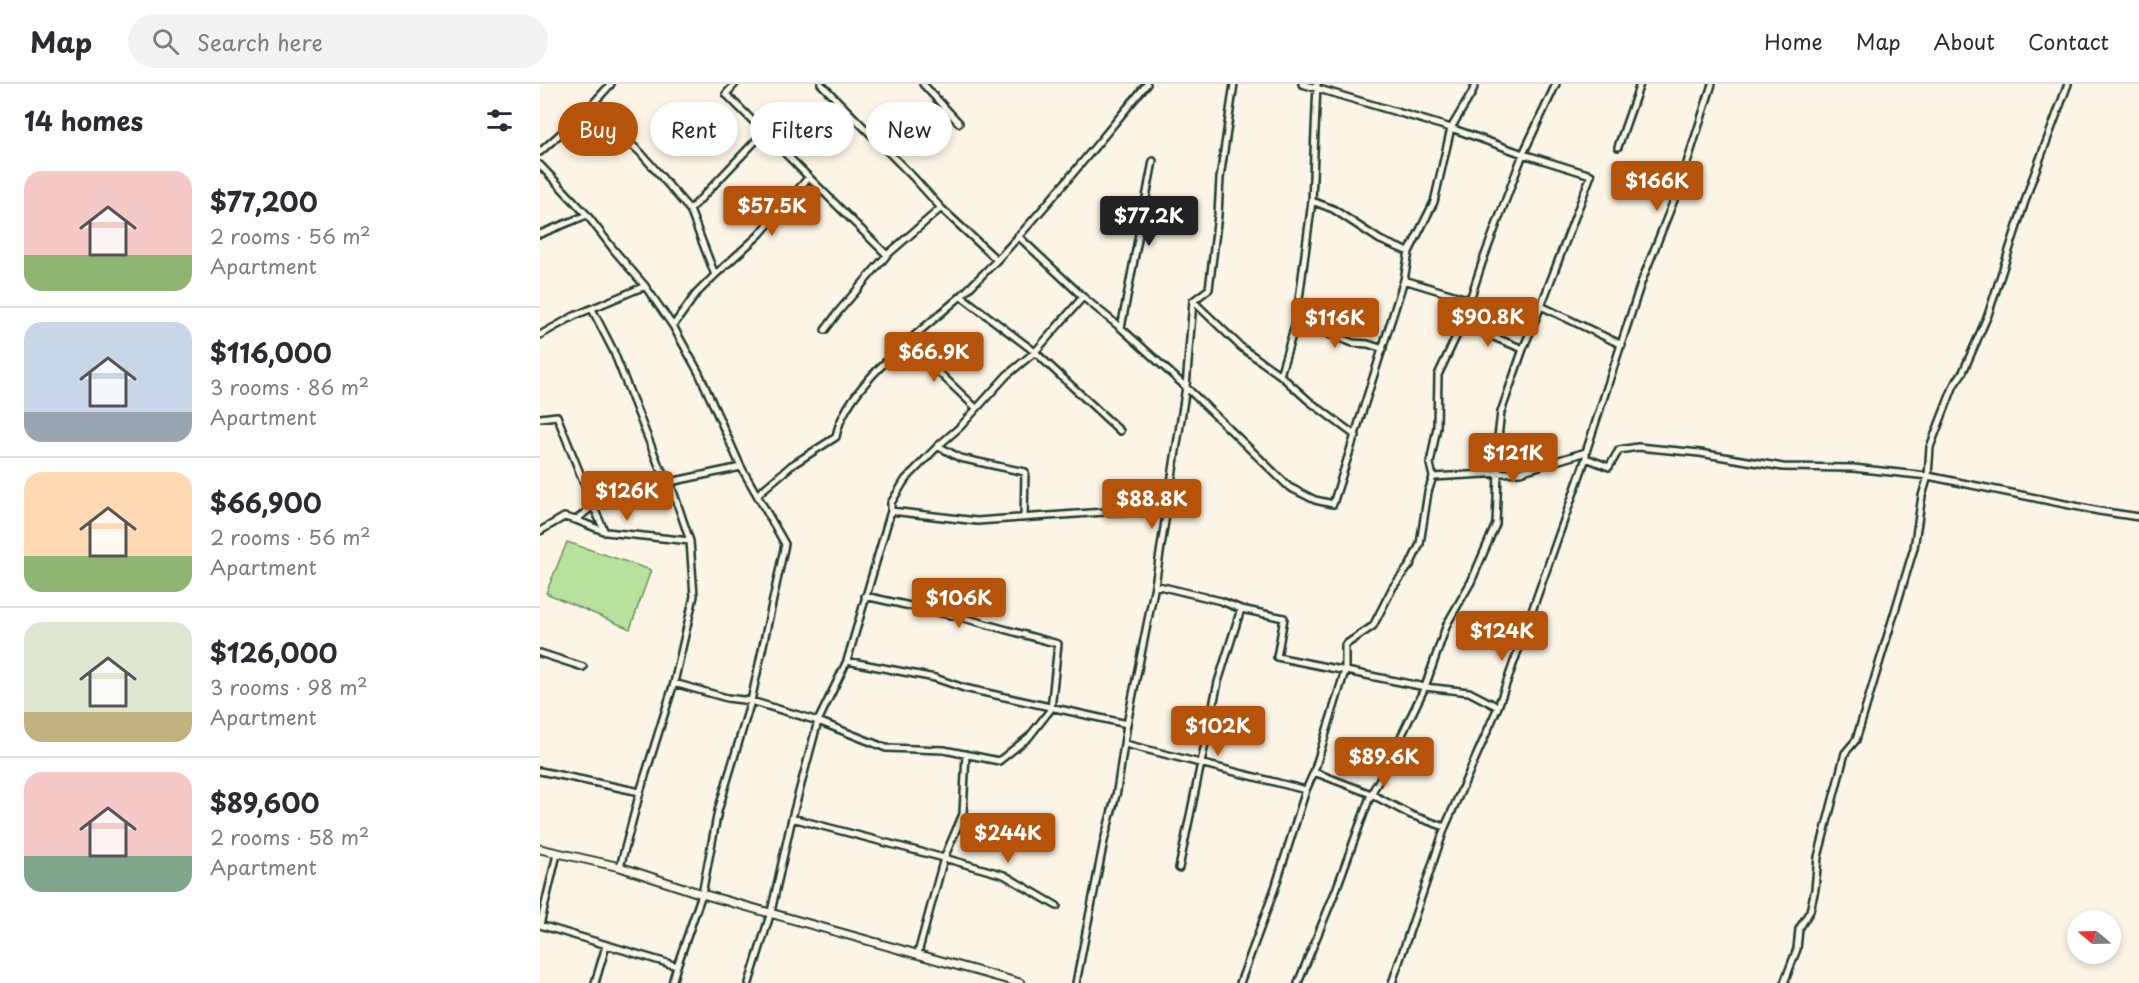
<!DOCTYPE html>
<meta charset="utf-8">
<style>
:root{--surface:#fff;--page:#f2f2f3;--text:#2b2b33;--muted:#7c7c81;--line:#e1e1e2;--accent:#b45309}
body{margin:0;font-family:"Playpen Sans",sans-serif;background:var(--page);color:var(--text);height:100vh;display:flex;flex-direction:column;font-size:22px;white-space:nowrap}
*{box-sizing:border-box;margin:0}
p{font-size:20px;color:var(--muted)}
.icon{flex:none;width:33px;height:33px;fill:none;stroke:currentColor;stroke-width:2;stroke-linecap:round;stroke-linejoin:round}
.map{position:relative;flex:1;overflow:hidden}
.sheet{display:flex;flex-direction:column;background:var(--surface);width:540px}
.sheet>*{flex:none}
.top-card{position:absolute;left:18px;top:18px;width:570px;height:54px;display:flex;gap:12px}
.needle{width:39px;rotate:289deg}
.tools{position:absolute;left:1527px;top:826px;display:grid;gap:12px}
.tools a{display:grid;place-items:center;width:54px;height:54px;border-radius:50%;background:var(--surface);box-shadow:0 3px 9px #0003;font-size:30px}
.price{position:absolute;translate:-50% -51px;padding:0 14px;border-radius:6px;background:var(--accent);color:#fff;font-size:20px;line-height:39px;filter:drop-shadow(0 2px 3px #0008)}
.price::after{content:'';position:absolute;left:50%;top:36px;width:18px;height:14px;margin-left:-9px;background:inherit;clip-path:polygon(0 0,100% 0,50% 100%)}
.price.selected{background:#222;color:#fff}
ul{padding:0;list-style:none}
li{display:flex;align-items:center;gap:18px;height:150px;padding:0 24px}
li+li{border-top:2px solid var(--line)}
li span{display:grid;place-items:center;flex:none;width:168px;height:120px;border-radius:18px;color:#555}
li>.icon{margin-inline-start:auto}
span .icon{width:72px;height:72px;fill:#fffc;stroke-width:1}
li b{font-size:26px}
h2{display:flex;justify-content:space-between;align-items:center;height:72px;padding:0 24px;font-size:26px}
.pill{padding:0 21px;border-radius:27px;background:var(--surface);box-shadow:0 3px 9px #0003;font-size:21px;line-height:54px}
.pill.selected{background:var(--accent);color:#fff}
header{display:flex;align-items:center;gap:36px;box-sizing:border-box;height:84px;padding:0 30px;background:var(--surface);border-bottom:2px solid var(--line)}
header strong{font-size:28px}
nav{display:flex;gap:33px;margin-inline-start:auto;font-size:21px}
.search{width:420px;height:54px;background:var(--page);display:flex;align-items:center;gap:15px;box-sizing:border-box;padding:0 21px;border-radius:33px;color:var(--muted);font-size:22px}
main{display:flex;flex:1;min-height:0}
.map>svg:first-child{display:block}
.green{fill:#b8e19d;stroke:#6c8f68;stroke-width:1.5}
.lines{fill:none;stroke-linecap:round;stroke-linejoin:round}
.minor-casing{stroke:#1f3d34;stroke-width:10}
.tertiary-casing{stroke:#1f3d34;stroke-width:11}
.minor{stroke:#fcf5e5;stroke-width:5}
.tertiary{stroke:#fcf5e5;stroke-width:7}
</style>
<header>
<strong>Map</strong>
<div class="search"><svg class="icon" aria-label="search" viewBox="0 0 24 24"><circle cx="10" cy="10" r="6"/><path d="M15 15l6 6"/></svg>Search here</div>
<nav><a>Home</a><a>Map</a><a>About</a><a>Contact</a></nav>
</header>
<main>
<section class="sheet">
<h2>14 homes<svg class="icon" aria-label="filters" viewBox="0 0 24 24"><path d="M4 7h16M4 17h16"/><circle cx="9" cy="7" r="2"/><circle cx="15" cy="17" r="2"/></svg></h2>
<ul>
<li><span style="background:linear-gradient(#f6c9c9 70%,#8fb573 0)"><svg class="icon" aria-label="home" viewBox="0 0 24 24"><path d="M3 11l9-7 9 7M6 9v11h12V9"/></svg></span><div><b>$77,200</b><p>2 rooms · 56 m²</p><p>Apartment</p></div></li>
<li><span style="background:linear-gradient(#c9d6e8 75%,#9aa5b1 0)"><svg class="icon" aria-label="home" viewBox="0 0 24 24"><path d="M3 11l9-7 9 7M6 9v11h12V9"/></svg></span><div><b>$116,000</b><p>3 rooms · 86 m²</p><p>Apartment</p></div></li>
<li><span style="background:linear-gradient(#ffd9b3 70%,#8fb573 0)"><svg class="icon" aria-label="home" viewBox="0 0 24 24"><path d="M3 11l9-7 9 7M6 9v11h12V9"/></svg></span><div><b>$66,900</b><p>2 rooms · 56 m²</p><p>Apartment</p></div></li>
<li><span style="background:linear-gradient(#dfe7d0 75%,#c2b280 0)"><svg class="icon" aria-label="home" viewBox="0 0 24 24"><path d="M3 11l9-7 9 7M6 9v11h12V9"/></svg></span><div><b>$126,000</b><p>3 rooms · 98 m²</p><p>Apartment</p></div></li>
<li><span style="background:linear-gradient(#f6c9c9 70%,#7fa58c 0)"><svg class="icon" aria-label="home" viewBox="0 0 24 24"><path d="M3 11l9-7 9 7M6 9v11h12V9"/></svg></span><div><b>$89,600</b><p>2 rooms · 58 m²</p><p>Apartment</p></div></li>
</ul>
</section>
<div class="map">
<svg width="1599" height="899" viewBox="0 0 1599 899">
<rect width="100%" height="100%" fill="#fcf5e5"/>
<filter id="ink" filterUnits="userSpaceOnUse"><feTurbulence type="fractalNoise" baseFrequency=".0167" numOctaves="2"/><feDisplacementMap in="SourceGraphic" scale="12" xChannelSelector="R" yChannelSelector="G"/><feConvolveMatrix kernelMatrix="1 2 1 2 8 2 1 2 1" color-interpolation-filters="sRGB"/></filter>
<g filter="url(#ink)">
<path class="green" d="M27 458 111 486 90 545 6 509Z"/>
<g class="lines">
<defs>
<path id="minor" d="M195 0 186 10C240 64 293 118 347 171
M281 0 374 94 401 124 457 176
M383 0 419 39
M49 24 100 68 150 126
M1078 63 1100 0
M0 68 49 24 71 0
M0 81 47 131 74 166 105 202 133 242 159 289 201 383 245 460 211 617 178 727 162 810 137 882
M772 117 793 125 840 156 869 168
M0 150 47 131
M478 152 543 213 581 244 646 303 749 403 775 416 793 420 864 196 869 168 894 118 911 44 932 9 935 0
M175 191 219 151 268 94
M864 196 930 216
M421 212 495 268 580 347
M653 217 701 263 740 291 769 317 816 352
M1001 222 1082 261
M756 238 813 259 828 260 843 265
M922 240 983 265
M133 242 156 210 175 191 150 126 224 48
M581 244 613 77
M285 246 299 227 347 171 401 124
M0 251 34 232 105 202
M366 257 436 324
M740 291 756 238 772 117 777 0
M0 334 17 332 53 422 65 448
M398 362 420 374 485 388 484 434
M1046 374 1069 383 1079 366 1098 363 1160 369 1243 383 1313 384 1388 392 1559 427 1599 433
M893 393 980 388 1046 368
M218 410 252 381 296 353C304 302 383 246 421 212 433 201 444 189 456 177 509 121 557 60 607 0
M351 427 437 437 565 428H627
M36 436 53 422 110 402 130 398 119 382 73 266 52 225
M0 447 24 433 36 436 66 448 150 457
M615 501 681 517 701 525 744 534 737 573 885 603 929 608 958 623
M0 569 43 583
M307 577 395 594 424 604 587 640
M134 599 187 614 211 617 278 637 346 664 404 666 459 677 489 653 511 625 518 560 420 533 325 512
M585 660 766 706
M426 670 423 730 404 774 464 791 517 822
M0 687 100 708
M774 688 831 710 871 731 905 743
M252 734 404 774 378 869
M80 783 100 708 134 599 154 512 150 457 130 398 201 383
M639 784 678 598 701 525
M0 841 137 882 132 899
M0 841 17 770
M55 899 66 862
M209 899 231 828 252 734 278 637 307 577 351 427V419L365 396 398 362 420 343 467 291 495 268 543 213
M536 899 564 757 577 707 587 640 615 501 646 303 653 217 669 205 678 131 680 94 694 0
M700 899 735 804 766 706 774 688 805 587V561L833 542 853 503 870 481 880 460 888 408 893 393 890 380 897 343 898 291 922 240 942 179 983 70 1016 0
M758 899 796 806 831 710 845 686 885 603 907 540 931 498 956 440 958 389 957 362 961 328 983 265 1001 222 1051 91 983 70 911 44 762 0
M852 899 905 743 958 623 1046 374V368L1101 199 1140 101 1172 0
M1244 899 1257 865 1259 845 1270 827 1275 805 1278 773 1305 669 1316 656 1374 464 1382 412 1388 392 1390 363 1414 301 1423 288 1448 231 1491 99 1528 0"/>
<path id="tertiary" d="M0 765 80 783 162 810 480 899"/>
</defs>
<use href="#minor" class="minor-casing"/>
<use href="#tertiary" class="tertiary-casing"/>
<use href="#minor" class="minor"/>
<use href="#tertiary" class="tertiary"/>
</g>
</g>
</svg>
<div class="tools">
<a><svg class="needle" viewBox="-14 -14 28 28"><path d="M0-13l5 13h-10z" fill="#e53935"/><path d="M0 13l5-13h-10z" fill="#7c7c81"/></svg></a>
</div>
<b class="price" style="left:1117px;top:128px">$166K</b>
<b class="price" style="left:232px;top:153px">$57.5K</b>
<b class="price selected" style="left:609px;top:163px">$77.2K</b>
<b class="price" style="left:948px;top:264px">$90.8K</b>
<b class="price" style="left:795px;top:265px">$116K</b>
<b class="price" style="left:394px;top:299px">$66.9K</b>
<b class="price" style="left:973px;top:400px">$121K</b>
<b class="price" style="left:87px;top:438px">$126K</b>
<b class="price" style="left:612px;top:446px">$88.8K</b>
<b class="price" style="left:419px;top:545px">$106K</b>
<b class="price" style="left:962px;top:578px">$124K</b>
<b class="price" style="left:678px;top:673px">$102K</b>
<b class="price" style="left:844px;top:704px">$89.6K</b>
<b class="price" style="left:468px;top:780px">$244K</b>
<div class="top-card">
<a class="pill selected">Buy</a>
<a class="pill">Rent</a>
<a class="pill">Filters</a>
<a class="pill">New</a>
</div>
</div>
</main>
